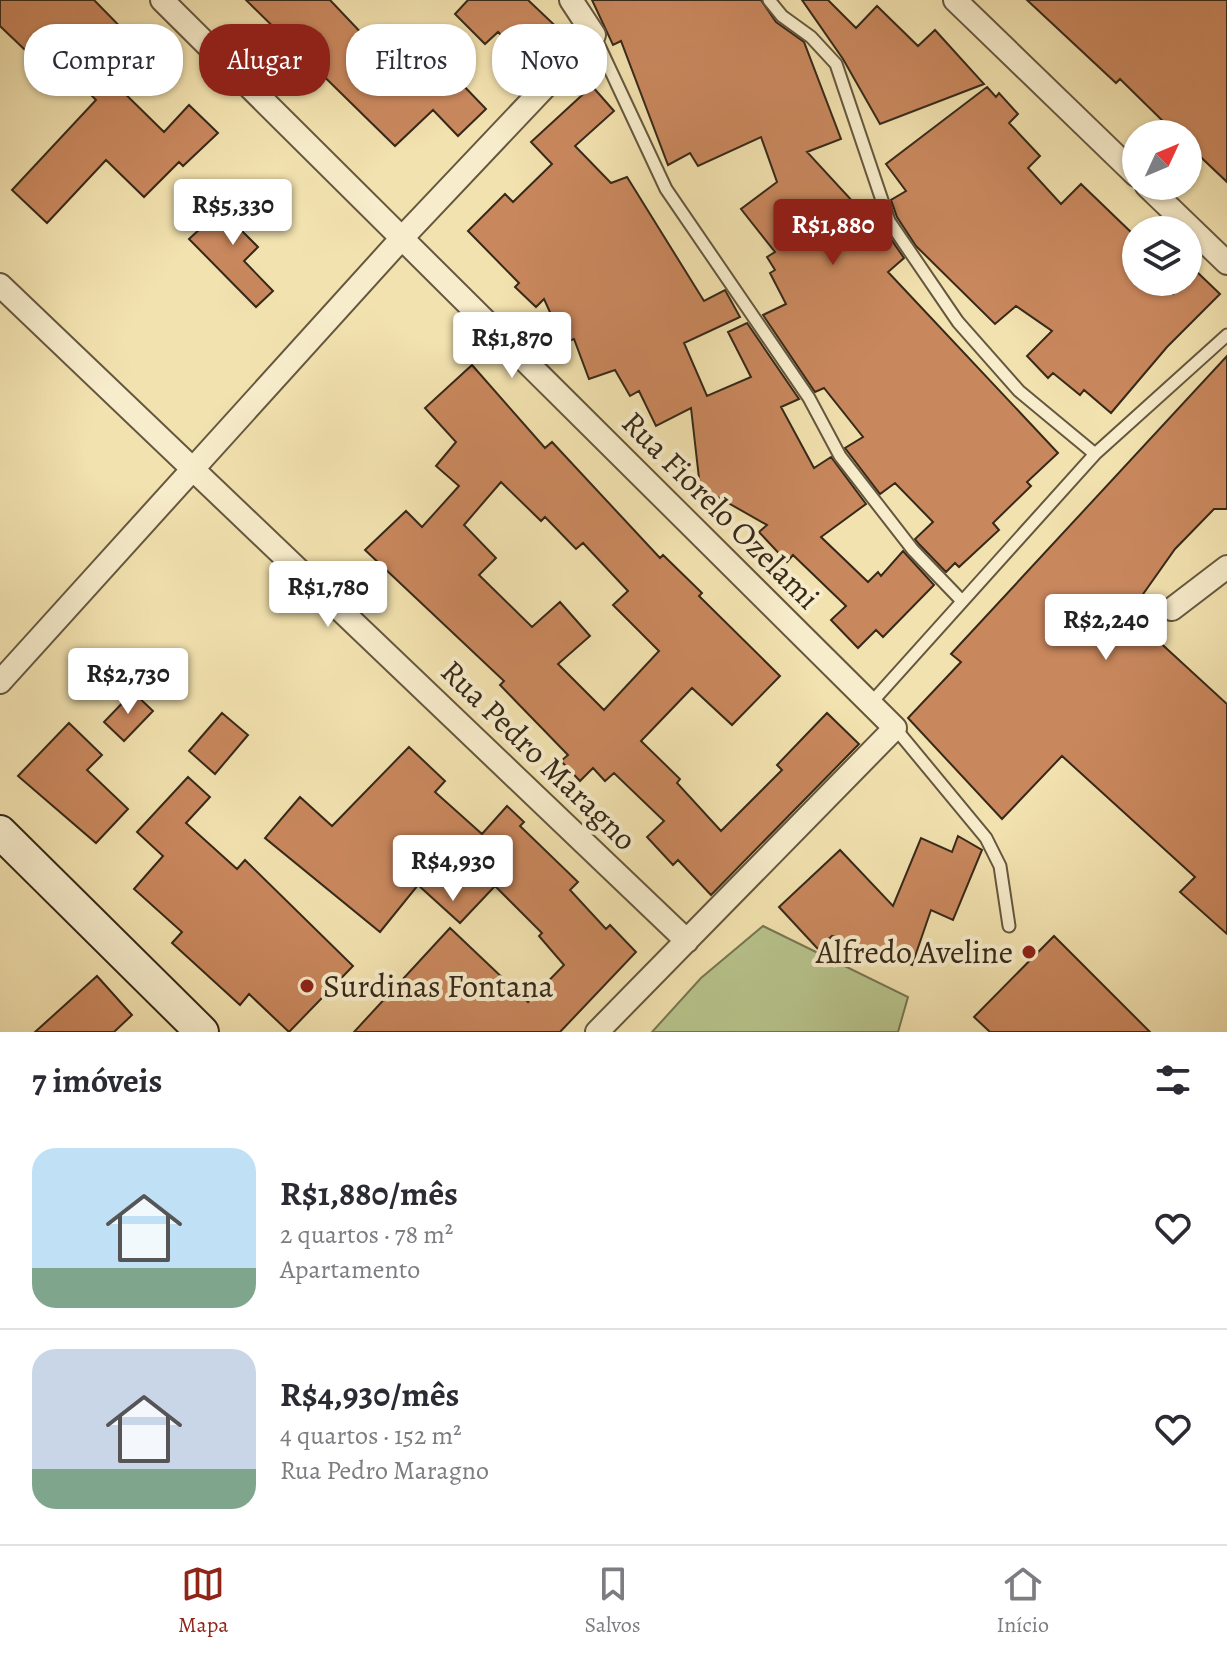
<!DOCTYPE html>
<html lang="pt">
<meta charset="utf-8">
<style>
:root{--surface:#fff;--page:#f2f2f3;--text:#2b2b33;--muted:#7c7c81;--line:#e1e1e2;--accent:#8f2418}
body{margin:0;font-family:Alegreya,serif;background:var(--page);color:var(--text);height:100vh;display:flex;flex-direction:column;font-size:30px;white-space:nowrap}
*{box-sizing:border-box;margin:0}
p{font-size:26px;color:var(--muted)}
.icon{flex:none;width:44px;height:44px;fill:none;stroke:currentColor;stroke-width:2;stroke-linecap:round;stroke-linejoin:round}
.map{position:relative;height:1032px;overflow:hidden}
.panel{display:flex;flex-direction:column;background:var(--surface);flex:1}
.panel>*{flex:none}
.banner{position:absolute;left:24px;top:24px;width:800px;height:72px;display:flex;gap:16px}
.needle{width:52px;rotate:46deg}
.controls{position:absolute;left:1122px;top:120px;display:grid;gap:16px}
.controls a{display:grid;place-items:center;width:80px;height:80px;border-radius:50%;background:var(--surface);box-shadow:0 2px 6px #0004;font-size:40px}
.price{position:absolute;translate:-50% -68px;padding:0 18px;border-radius:8px;background:#fff;color:#222;font-size:26px;line-height:52px;filter:drop-shadow(0 2px 4px #0008)}
.price::after{content:'';position:absolute;left:50%;top:48px;width:24px;height:18px;margin-left:-12px;background:inherit;clip-path:polygon(0 0,100% 0,50% 100%)}
.price.current{background:var(--accent);color:#fff}
ul{padding:0;list-style:none}
li{display:flex;align-items:center;gap:24px;height:200px;padding:0 32px}
li+li{border-top:2px solid var(--line)}
li span{display:grid;place-items:center;flex:none;width:224px;height:160px;border-radius:24px;color:#555}
li>.icon{margin-inline-start:auto}
span .icon{width:96px;height:96px;fill:#fffc;stroke-width:1}
li b{font-size:34px}
h2{display:flex;justify-content:space-between;align-items:center;height:96px;padding:0 32px;font-size:34px}
.chip{padding:0 28px;border-radius:32px;background:var(--surface);box-shadow:0 2px 6px #0004;font-size:28px;line-height:72px}
.chip.current{background:var(--accent);color:#fff}
.tab-bar{display:flex;justify-content:space-around;align-items:center;height:112px;border-top:2px solid var(--line);background:var(--surface);font-size:22px;color:var(--muted)}
.tab-bar a{display:grid;justify-items:center;gap:4px}
.tab-bar .current{color:var(--accent)}
.map>svg:first-child{display:block}
.green{fill:#b8c48c;stroke:#777652;stroke-width:2}
.building{fill:#c9875d;stroke:#362919;stroke-width:2;fill-rule:evenodd}
.lines{fill:none;stroke-linecap:round;stroke-linejoin:round}
.lane-casing{stroke:#65573e;stroke-width:15}
.street-casing{stroke:#65573e;stroke-width:26}
.secondary-casing{stroke:#362919;stroke-width:36}
.lane{stroke:#f7eccb;stroke-width:11}
.street{stroke:#f7eccb;stroke-width:22}
.secondary{stroke:#f7eccb;stroke-width:32}
.poi-dot{fill:#8f2418;stroke:#f7eccb;stroke-width:3}
.labels{text-anchor:middle;dominant-baseline:central;stroke-width:8;stroke-linejoin:round;paint-order:stroke}
.street-label{font-size:32px;fill:#362919;stroke:#f7eccb}
.poi-label{font-size:32px;fill:#362919;stroke:#f7eccb;text-anchor:end}
</style>
<div class="map">
<svg width="1227" height="1032" viewBox="0 0 1227 1032">
<rect width="100%" height="100%" fill="#f2e2af"/>
<filter id="stains"><feTurbulence type="fractalNoise" baseFrequency=".0025" numOctaves="4"/><feColorMatrix values="0 0 0 0 .2 0 0 0 0 .09 0 0 0 0 .02 0 0 0 .5 -.17"/></filter>
<radialGradient id="worn" r=".72"><stop offset=".6" stop-color="#630" stop-opacity="0"/><stop offset="1" stop-color="#630" stop-opacity=".3"/></radialGradient>
<path class="green" d="M763 926 908 997 898 1032H652L701 978Z"/>
<path class="building" d="M0 0H94L141 48 110 79 164 132 189 105 218 133 183 166 179 162 144 197 106 160 47 223 12 190 96 100 55 58 45 69 0 26Z
M246 0H330L367 39 379 26 419 65 432 53 486 109 458 136 433 110 395 146Z
M468 0H528L566 36 535 68 498 32 485 44 455 14Z
M592 0H761L776 22 804 42 841 139 807 152 866 216 876 210 882 226 904 258 888 272 1058 453 1027 482 1031 486 993 523 999 530 959 567 955 563 946 572 919 544 915 539 933 522 895 483 880 494 845 448 863 437 824 388 815 392 763 315 786 304 770 273 775 270 767 257 775 252 741 209 777 182 761 137 698 166 690 153 668 165 621 41 613 45Z
M802 0H828L856 28 877 6 918 46 935 30 984 84 880 124 843 59Z
M1027 0H1227V182L1188 145V134H1176L1120 79 1116 83Z
M592 86 614 111 575 146 611 183 627 177 704 301 725 290 740 317 684 343 707 396 751 377 728 332 747 323 799 399 781 407 814 468 831 457 866 504 821 537 868 582 878 572 881 576 903 551 934 585 883 637 876 630 858 648 831 620 846 606 793 555 787 562 759 532 767 525 700 487 691 408 656 426 639 391 630 396 615 370 589 379 574 339 564 343 544 299 536 307 515 287 519 283 468 231 505 194 513 202 552 164 531 142Z
M987 87 996 97 999 93 1018 114 1009 123 1040 156 1028 168 1061 204 1081 184 1136 237V282H1157L1173 294 1196 271 1220 294 1167 347 1111 413 1084 390 1080 395 1053 373 1048 378 1027 356 1052 331 1016 306 995 324 916 246 897 217 891 200 906 191 886 164Z
M240 192 260 212 241 230 258 247 244 261 273 291 256 307 189 239Z
M1227 356V509H1214L1175 549 1129 614 1227 704V934L1180 892 1195 877 1062 756 1002 819 908 718 961 662 951 654Z
M472 365 545 448 552 442 660 558 663 555 702 593 699 596 780 676 732 725 692 688 641 741 680 779 677 783 721 831 782 770 777 765 827 713 859 744 711 895 678 860 673 865 647 837 664 821 614 773 605 781 593 768 580 781 561 761 568 755 500 685 504 681 365 550 406 511 422 527 459 486 436 466 456 442 425 408ZM501 482 541 521 545 517 576 549 583 543 628 591 613 605 659 651 604 710 558 664 590 636 560 602 532 627 479 575 496 558 464 525Z
M133 692 153 711 124 741 104 722Z
M222 713 248 735 215 774 189 751Z
M69 723 102 755 87 770 128 809 96 843 18 776Z
M409 747 445 781 435 792 482 834 507 806 524 822 520 826 578 882 570 890 606 929 610 925 636 952 560 1032H354L450 928 528 1002 564 965 539 936 542 933 495 886 460 923 418 885 380 932 265 838 300 797 332 826Z
M188 777 210 797 186 823 237 869 245 860 353 966 289 1032 249 994 240 1005 172 943 182 932 134 889 163 856 137 832Z
M958 836 982 850 953 920 931 910 912 965 832 936 818 949 779 907 840 850 893 906 921 838 952 852Z
M1054 936 1150 1032H990L974 1017Z
M97 976 132 1015 114 1032H35Z"/>
<g class="lines">
<defs>
<path id="lane" d="M769 0 782 16 811 37 836 64 889 221 958 322 1019 391 1095 454
M594 35 666 189 809 398 840 456 913 550 961 600
M871 703 1095 454 1227 335
M895 728 986 838 1000 866 1009 926"/>
<path id="street" d="M162 0 895 728 597 1032
M955 0 1136 175
M1147 186 1227 263
M0 285 687 941
M1172 609 1227 567
M0 682 402 238 594 35 571 0"/>
<path id="secondary" d="M0 832 202 1032"/>
</defs>
<use href="#lane" class="lane-casing"/>
<use href="#street" class="street-casing"/>
<use href="#secondary" class="secondary-casing"/>
<use href="#lane" class="lane"/>
<use href="#street" class="street"/>
<use href="#secondary" class="secondary"/>
</g>
<g class="poi-dot">
<circle cx="1029" cy="952" r="8"/>
<circle cx="307" cy="986" r="8"/>
</g>
<g class="labels">
<g class="street-label">
<text transform="translate(721 510) rotate(45)">Rua Fiorelo Ozelami</text>
<text transform="translate(539 755) rotate(44)">Rua Pedro Maragno</text>
</g>
<g class="poi-label">
<text x="1013" y="952">Alfredo Aveline</text>
<text x="323" y="986" text-anchor="start">Surdinas Fontana</text>
</g>
</g>
<rect width="100%" height="100%" filter="url(#stains)"/>
<rect width="100%" height="100%" fill="url(#worn)"/>
</svg>
<div class="controls">
<a><svg class="needle" viewBox="-14 -14 28 28"><path d="M0-13l5 13h-10z" fill="#e53935"/><path d="M0 13l5-13h-10z" fill="#7c7c81"/></svg></a>
<a><svg class="icon" aria-label="layers" viewBox="0 0 24 24"><path d="M12 4l9 5-9 5-9-5zM3 14l9 5 9-5"/></svg></a>
</div>
<b class="price" style="left:233px;top:247px">R$5,330</b>
<b class="price current" style="left:833px;top:267px">R$1,880</b>
<b class="price" style="left:512px;top:380px">R$1,870</b>
<b class="price" style="left:328px;top:629px">R$1,780</b>
<b class="price" style="left:1106px;top:662px">R$2,240</b>
<b class="price" style="left:128px;top:716px">R$2,730</b>
<b class="price" style="left:453px;top:903px">R$4,930</b>
<div class="banner">
<a class="chip">Comprar</a>
<a class="chip current">Alugar</a>
<a class="chip">Filtros</a>
<a class="chip">Novo</a>
</div>
</div>
<section class="panel">
<h2>7 imóveis<svg class="icon" aria-label="filters" viewBox="0 0 24 24"><path d="M4 7h16M4 17h16"/><circle cx="9" cy="7" r="2"/><circle cx="15" cy="17" r="2"/></svg></h2>
<ul>
<li><span style="background:linear-gradient(#bfe0f5 75%,#7fa58c 0)"><svg class="icon" aria-label="home" viewBox="0 0 24 24"><path d="M3 11l9-7 9 7M6 9v11h12V9"/></svg></span><div><b>R$1,880/mês</b><p>2 quartos · 78 m²</p><p>Apartamento</p></div><svg class="icon" aria-label="heart" viewBox="0 0 24 24"><path d="M12 20l-8-8c-3-5 5-10 8-4 3-6 11-1 8 4z"/></svg></li>
<li><span style="background:linear-gradient(#c9d6e8 75%,#7fa58c 0)"><svg class="icon" aria-label="home" viewBox="0 0 24 24"><path d="M3 11l9-7 9 7M6 9v11h12V9"/></svg></span><div><b>R$4,930/mês</b><p>4 quartos · 152 m²</p><p>Rua Pedro Maragno</p></div><svg class="icon" aria-label="heart" viewBox="0 0 24 24"><path d="M12 20l-8-8c-3-5 5-10 8-4 3-6 11-1 8 4z"/></svg></li>
</ul>
</section>
<nav class="tab-bar">
<a class="current"><svg class="icon" aria-label="map" viewBox="0 0 24 24"><path d="M3 6l6-2 6 2 6-2v14l-6 2-6-2-6 2zM9 4v14M15 6v14"/></svg>Mapa</a>
<a><svg class="icon" aria-label="saved" viewBox="0 0 24 24"><path d="M7 4h10v16l-5-4-5 4z"/></svg>Salvos</a>
<a><svg class="icon" aria-label="home" viewBox="0 0 24 24"><path d="M3 11l9-7 9 7M6 9v11h12V9"/></svg>Início</a>
</nav>
